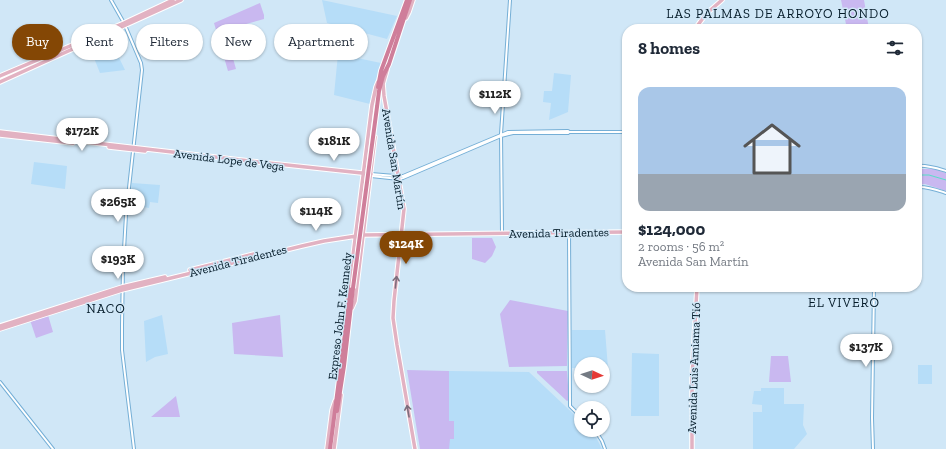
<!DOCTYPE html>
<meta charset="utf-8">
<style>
:root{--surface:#fff;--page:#f6f6f7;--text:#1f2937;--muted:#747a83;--accent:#844705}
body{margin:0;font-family:"Zilla Slab",serif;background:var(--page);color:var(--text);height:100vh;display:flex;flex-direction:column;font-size:15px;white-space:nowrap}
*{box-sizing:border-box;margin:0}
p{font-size:13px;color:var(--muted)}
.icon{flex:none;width:22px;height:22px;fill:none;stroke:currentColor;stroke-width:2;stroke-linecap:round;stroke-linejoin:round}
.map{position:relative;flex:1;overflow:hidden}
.drawer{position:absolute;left:622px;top:24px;width:300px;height:268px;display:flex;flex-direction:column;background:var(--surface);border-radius:16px;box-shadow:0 1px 3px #0004}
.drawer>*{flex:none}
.top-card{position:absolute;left:12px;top:24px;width:380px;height:36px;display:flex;gap:8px}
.needle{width:26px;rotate:94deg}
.tools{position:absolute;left:574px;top:357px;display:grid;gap:8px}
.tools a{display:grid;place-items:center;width:36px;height:36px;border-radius:50%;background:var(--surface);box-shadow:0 1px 3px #0004;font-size:20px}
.price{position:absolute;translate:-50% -34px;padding:0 9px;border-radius:14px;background:#fff;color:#222;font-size:13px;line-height:26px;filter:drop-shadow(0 1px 2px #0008)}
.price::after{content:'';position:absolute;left:50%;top:24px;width:12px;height:9px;margin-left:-6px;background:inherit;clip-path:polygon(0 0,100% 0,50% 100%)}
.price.active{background:var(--accent);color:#fff}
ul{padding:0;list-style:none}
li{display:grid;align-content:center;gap:8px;height:212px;padding:0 16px}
li span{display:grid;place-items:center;height:124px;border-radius:12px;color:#555}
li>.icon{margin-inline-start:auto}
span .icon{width:72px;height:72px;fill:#fffc;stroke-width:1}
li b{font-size:17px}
h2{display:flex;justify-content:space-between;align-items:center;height:48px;padding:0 16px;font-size:17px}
.pill{padding:0 14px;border-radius:18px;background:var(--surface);box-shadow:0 1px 3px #0004;font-size:14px;line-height:36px}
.pill.active{background:var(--accent);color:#fff}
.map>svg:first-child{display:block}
.built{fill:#b6ddf8}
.green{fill:#c9b8f0}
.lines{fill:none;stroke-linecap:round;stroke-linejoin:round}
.stream{stroke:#57e0c6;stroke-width:1}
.minor-casing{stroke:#75afd6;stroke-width:4}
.major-casing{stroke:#fff;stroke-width:5.5}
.highway-casing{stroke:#fff;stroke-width:6}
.minor{stroke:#fff;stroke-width:2}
.major{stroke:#e2b2c2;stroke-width:3.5}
.highway{stroke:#cf7e9a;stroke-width:4}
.highway-bridge-casing{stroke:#fff;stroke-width:6;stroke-linecap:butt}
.highway-bridge{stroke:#cf7e9a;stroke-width:4}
.oneway{stroke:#7d6d7c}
.labels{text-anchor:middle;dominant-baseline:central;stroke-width:3;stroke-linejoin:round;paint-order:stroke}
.street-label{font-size:12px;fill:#021927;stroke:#d0e7f7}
.neighbourhood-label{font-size:13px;letter-spacing:1px;fill:#021927;stroke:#d0e7f7}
</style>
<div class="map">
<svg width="946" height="449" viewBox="0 0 946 449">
<rect width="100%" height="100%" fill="#d0e7f7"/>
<path class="built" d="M322 0 397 16 387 39 327 23Z
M108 35 125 70 100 73 94 58 101 54 95 41Z
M338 54 381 63 374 86 370 104 334 95Z
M554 73 571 75 568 112 549 120 551 103 543 102 544 91H552Z
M34 162 67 166 65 189 31 184Z
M132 183 160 185 158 203 150 202 149 208 138 206V199H135V195L131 194Z
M162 315 168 354 155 357 146 362 144 321Z
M572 330H605L608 368H603V364H581V368H572Z
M632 353 659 354V416H631Z
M918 365H932V384H918Z
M449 371 529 372 581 421V430H590L595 435 602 449H449V439H454V421H449Z
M761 388H784V404H804L803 425 807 434 794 449H753V412H762V405L752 404 754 391H761Z"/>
<path class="green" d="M841 0H864L869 29H847Z
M260 3 264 15V19L225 30 236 69 228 71 214 23Z
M917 169H933L946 173V191L925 184 917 185Z
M472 238H492L496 247 492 256 485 263 472 259Z
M510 300 568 311 567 366 509 367 500 314Z
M48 315 53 332 36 338 30 320Z
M280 315 283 357 234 354 232 323Z
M771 356H788L791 382H769Z
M407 370 449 371V421H454V439H450L449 449H420Z
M537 371H567L569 400 567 401 537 373Z
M176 396 180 417H151Z"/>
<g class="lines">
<path class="stream" d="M917 175H929L946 180"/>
<defs>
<path id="minor" d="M111 0 124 23 141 63 142 70 126 215 123 267 122 325V350L134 449
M917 166C927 165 936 168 946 171
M371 174 395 176H403L508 132 568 131 569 132
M371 176 399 179 403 178 501 136 513 133H568L569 132H627
M917 187C927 186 937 190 946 193
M502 232 501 134 510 0
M569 232 570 406 581 417
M0 382 53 449
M595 430 602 441 605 449
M873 449 872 418 874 287"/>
<path id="major" d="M406 18 409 12 413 0
M695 29 706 14 722 0
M0 76 124 23 173 0
M0 82 181 0
M383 83 384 96 404 209 394 301 393 318 397 345 415 449
M383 84 387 70
M0 132 259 162 371 174
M0 135 73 143
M109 147 145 151
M190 270 254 254
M352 308 355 301 375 137
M347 309V303L372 105 376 87 378 82
M0 326 122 287 165 277
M0 329 122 290 302 246 324 241 363 235 627 232
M327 449 332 410 335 401
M334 449 341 395
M692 449V379L697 287"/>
<path id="highway" d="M378 87 381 71 407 0
M377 107 379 91 383 76 389 64 410 0
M337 411 344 366 353 288
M330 449 351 287"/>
</defs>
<use href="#minor" class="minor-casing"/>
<use href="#major" class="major-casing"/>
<use href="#highway" class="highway-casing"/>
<use href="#minor" class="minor"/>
<use href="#major" class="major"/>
<use href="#highway" class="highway"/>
<defs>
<path id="highway-bridge" d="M353 288 377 107"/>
</defs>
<use href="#highway-bridge" class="highway-bridge-casing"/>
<use href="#highway-bridge" class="highway-bridge"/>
</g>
<defs><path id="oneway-shaft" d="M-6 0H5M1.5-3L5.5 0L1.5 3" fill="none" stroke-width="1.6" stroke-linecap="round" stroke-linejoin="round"/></defs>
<g class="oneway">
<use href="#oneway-shaft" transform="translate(396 282) rotate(-84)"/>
<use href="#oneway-shaft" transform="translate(408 411) rotate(-100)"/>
</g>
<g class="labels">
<g class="street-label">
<text transform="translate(394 159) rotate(81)">Avenida San Martín</text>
<text transform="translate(229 160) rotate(7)">Avenida Lope de Vega</text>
<text transform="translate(559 233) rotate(-1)">Avenida Tiradentes</text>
<text transform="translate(238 261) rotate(-14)">Avenida Tiradentes</text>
<text transform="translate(340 316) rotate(-83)">Expreso John F. Kennedy</text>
<text transform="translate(694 368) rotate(-88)">Avenida Luis Amiama Tió</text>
</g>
<g class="neighbourhood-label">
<text x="778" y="13">LAS PALMAS DE ARROYO HONDO</text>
<text x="844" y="302">EL VIVERO</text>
<text x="106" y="308">NACO</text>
</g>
</g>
</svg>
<div class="tools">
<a><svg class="needle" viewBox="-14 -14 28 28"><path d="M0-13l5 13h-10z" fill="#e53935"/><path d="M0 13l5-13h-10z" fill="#747a83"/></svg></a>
<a><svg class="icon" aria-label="locate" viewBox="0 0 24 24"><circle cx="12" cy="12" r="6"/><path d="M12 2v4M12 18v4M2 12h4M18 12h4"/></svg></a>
</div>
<b class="price" style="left:495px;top:115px">$112K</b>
<b class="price" style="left:82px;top:152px">$172K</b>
<b class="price" style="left:334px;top:162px">$181K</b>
<b class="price" style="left:118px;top:223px">$265K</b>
<b class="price" style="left:316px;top:232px">$114K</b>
<b class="price active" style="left:406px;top:265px">$124K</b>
<b class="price" style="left:118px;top:280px">$193K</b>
<b class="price" style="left:866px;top:368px">$137K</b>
<div class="top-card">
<a class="pill active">Buy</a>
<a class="pill">Rent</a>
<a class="pill">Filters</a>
<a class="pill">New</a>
<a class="pill">Apartment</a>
</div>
<section class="drawer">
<h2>8 homes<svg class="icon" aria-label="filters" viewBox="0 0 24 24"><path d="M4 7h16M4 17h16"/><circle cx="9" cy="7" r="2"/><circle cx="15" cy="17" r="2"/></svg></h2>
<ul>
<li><span style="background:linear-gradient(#a9c7e8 70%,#9aa5b1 0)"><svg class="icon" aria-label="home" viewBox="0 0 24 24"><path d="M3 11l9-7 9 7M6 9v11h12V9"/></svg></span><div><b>$124,000</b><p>2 rooms · 56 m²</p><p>Avenida San Martín</p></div></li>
</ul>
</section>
</div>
